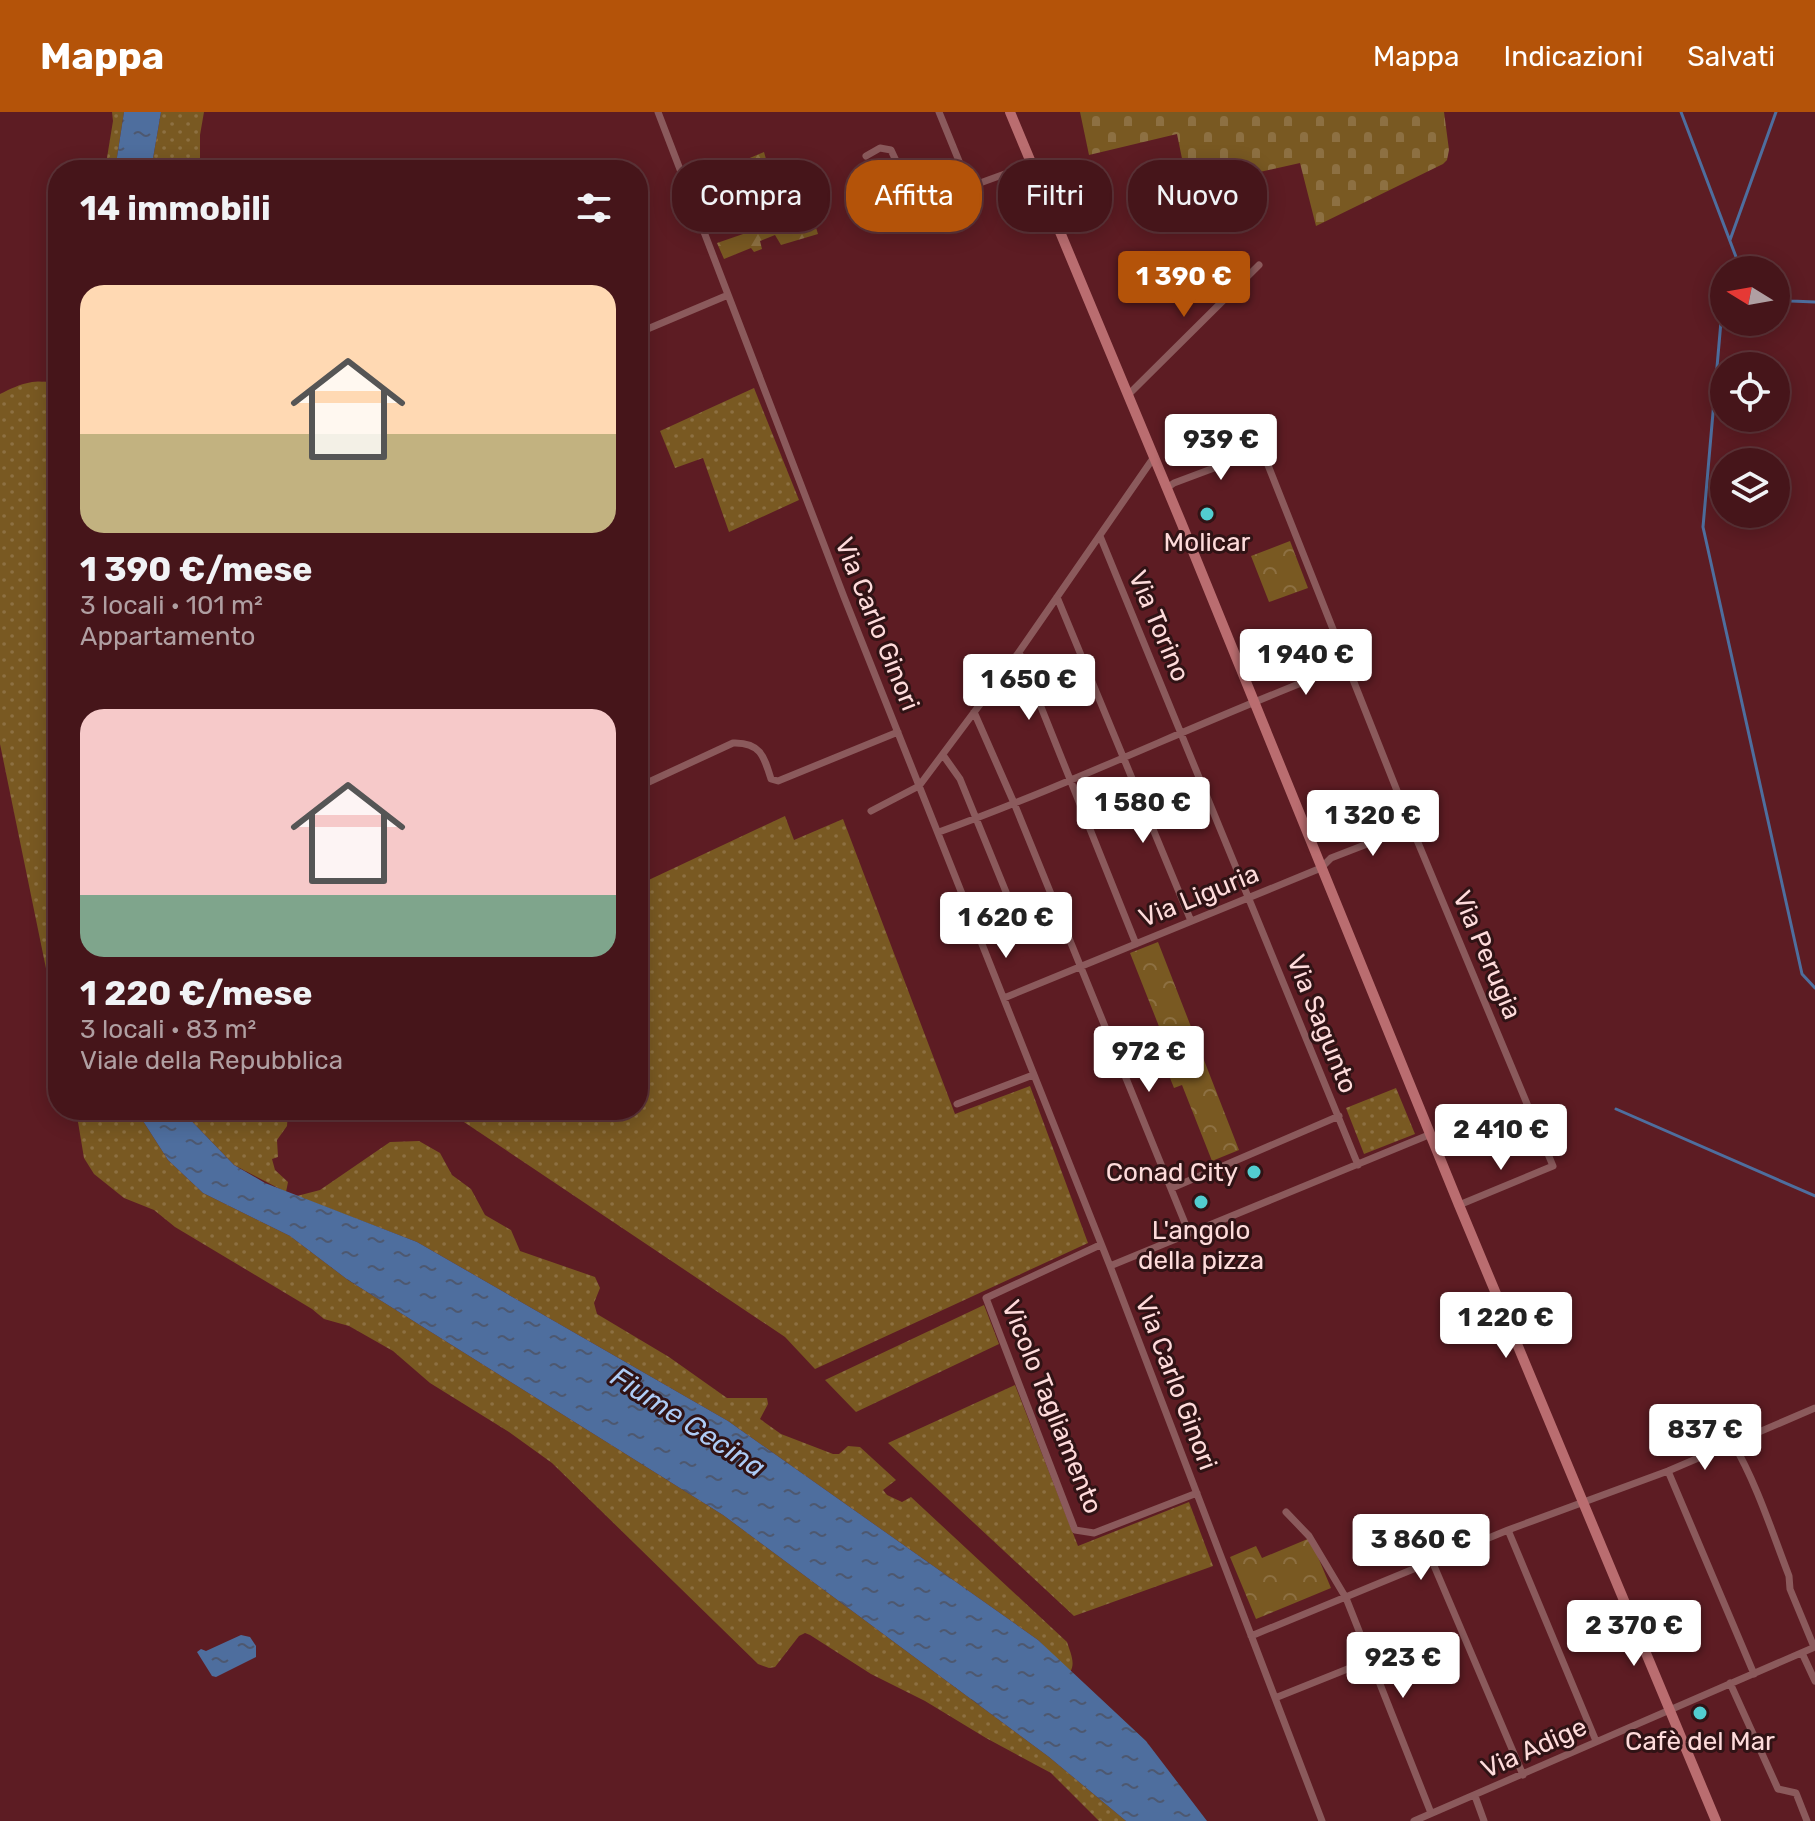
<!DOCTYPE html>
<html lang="it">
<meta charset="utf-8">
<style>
:root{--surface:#46151a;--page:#4d1e23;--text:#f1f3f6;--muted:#b09fa2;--line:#5e3439;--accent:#b45309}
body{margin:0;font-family:Rubik,sans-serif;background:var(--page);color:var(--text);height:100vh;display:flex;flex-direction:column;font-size:30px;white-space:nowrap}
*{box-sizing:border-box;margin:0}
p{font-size:26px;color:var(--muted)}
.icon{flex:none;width:44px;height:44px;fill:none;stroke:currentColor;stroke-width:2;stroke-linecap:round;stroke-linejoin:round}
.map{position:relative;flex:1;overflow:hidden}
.details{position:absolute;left:48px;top:48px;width:600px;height:960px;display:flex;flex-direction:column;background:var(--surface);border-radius:32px;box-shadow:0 4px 20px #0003,0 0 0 2px var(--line)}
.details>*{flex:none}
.banner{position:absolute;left:672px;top:48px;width:760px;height:72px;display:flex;gap:16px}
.needle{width:52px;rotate:281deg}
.buttons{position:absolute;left:1710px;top:144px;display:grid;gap:16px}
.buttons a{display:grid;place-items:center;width:80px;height:80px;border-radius:50%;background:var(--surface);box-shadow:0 4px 20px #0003,0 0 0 2px var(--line);font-size:40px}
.price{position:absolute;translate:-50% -68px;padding:0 18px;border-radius:8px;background:#fff;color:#222;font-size:26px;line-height:52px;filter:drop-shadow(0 2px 4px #0008)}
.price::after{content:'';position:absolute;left:50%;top:48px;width:24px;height:18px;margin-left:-12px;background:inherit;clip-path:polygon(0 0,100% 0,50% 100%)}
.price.current{background:var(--accent);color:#fff}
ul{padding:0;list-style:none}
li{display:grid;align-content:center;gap:16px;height:424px;padding:0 32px}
li span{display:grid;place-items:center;height:248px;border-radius:24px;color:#555}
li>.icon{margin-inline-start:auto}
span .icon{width:144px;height:144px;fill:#fffc;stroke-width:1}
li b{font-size:34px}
h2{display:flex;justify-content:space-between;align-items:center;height:96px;padding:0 32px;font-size:34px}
.tag{padding:0 28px;border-radius:32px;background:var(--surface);box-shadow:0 4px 20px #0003,0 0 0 2px var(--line);font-size:28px;line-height:72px}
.tag.current{background:var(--accent);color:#fff}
header{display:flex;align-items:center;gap:48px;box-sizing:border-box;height:112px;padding:0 40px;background:var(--accent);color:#fff}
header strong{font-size:38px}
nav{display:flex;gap:44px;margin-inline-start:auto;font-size:28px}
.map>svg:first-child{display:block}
.grass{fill:url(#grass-dots)}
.forest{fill:url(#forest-firs)}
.cemetery{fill:url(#cemetery-stones)}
.park{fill:url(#park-crowns)}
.water{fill:url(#water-ripples)}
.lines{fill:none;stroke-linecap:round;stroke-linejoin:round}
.stream{stroke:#4e6e9e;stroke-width:3}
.street{stroke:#8b5a5c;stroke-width:7}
.secondary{stroke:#ba6d70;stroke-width:10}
.poi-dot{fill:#52cdd0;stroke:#301315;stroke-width:3}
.labels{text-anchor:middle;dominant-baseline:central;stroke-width:6;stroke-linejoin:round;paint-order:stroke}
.poi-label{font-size:26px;fill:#fedbdb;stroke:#301315}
.street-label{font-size:26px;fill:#fedbdb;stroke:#301315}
.water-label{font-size:28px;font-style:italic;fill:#aeccf6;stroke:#301315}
</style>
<header>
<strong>Mappa</strong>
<nav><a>Mappa</a><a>Indicazioni</a><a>Salvati</a></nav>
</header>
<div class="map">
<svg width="1815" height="1709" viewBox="0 0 1815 1709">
<defs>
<pattern id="grass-dots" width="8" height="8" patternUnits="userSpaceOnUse" patternTransform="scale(2)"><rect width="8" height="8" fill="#795922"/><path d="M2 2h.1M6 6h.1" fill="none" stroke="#8d7042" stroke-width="1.8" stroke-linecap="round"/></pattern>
<pattern id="forest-firs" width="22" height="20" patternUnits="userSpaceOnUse" patternTransform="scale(2)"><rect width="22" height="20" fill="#795922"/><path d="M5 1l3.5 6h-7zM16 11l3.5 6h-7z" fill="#8d7042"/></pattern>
<pattern id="cemetery-stones" width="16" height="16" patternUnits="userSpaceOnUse" patternTransform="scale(2)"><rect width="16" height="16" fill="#795922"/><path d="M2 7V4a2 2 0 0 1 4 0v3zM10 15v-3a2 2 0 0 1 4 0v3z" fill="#8d7042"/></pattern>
<pattern id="park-crowns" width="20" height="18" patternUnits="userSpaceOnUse" patternTransform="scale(2)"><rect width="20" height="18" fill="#795922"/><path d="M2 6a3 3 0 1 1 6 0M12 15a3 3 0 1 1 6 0" fill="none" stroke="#8d7042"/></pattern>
<pattern id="water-ripples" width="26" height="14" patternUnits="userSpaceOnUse" patternTransform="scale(2)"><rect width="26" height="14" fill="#4e6e9e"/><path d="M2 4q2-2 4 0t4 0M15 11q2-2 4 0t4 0" fill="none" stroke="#4d5870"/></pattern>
</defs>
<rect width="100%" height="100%" fill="#5d1c23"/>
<path class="grass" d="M112 0H124L115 58H105L113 9Z
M161 0H204L200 23V58H151Z
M58 268V915L0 632V282C10 277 20 272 32 270 41 268 49 272 58 268Z
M754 276 799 388 729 420 703 346 675 356 660 319Z
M785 704 794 728 843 707 955 1002 1030 974 1088 1131 815 1257 785 1225 446 998H638V773Z
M1396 976 1415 1022 1364 1042 1346 996Z
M76 998H136L168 1048 203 1081 290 1124 348 1168 723 1403 1049 1645 1126 1709H1099L1051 1661 986 1626 925 1589 871 1562 810 1523 805 1521 799 1524 775 1555 769 1556 758 1552 552 1351 509 1320 430 1271 393 1239 349 1214 324 1207 312 1197 175 1115 154 1098 124 1086 94 1062 84 1046Z
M181 998H288L287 1014 277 1028 278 1045 272 1047 275 1058 288 1070 286 1080 234 1053Z
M419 1029 440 1041 452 1063 471 1077 485 1103 511 1118 520 1139 595 1165 600 1176 594 1191 597 1202 669 1245 727 1286H767L768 1292 760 1307 781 1322 833 1342H839L848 1334 860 1335 896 1368 883 1378 887 1383 902 1390 911 1385 1067 1530C1070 1540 1076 1551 1070 1560L1038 1528 728 1309 417 1130 297 1084 320 1078 390 1030Z
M984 1193 999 1232 856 1300 825 1268Z
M1015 1273 1078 1434 1189 1390 1213 1454 1074 1504 888 1331Z"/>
<path class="forest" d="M764 40 768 54 761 60 762 80 772 108 782 106 786 113 798 109 796 101 789 103 781 98 773 76 789 71 786 60 791 59 807 110 814 109 818 122 781 133 775 123 760 129 762 137 754 140 751 136 724 147 717 131 746 121 741 82 730 85 727 98 719 112 710 113 689 63 720 51 728 62 739 57 745 48Z"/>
<path class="cemetery" d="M1080 0H1444L1449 38 1447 48 1443 52 1316 114 1300 51 1188 76 1177 22 1089 43Z"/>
<path class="park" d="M1290 429 1308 476 1269 490 1251 444Z
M1158 830 1239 1038 1212 1049 1182 973 1174 976 1152 921 1160 917 1130 841Z
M1310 1426 1331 1476 1256 1507 1230 1445 1256 1434 1262 1446Z"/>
<path class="water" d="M124 0H161L151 58H115Z
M136 998H181L234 1053 265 1071 417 1130 728 1309 1038 1528 1146 1629 1207 1709H1126L1049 1645 723 1403 348 1168 290 1124 203 1081 168 1048Z
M241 1523 250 1525 256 1534V1545L216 1565 212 1564 197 1540 201 1537 206 1539Z"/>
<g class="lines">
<path class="stream" d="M1681 0 1741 158
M1730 128 1776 0
M1724 175 1703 415 1802 862 1815 876
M1776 183 1791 189 1815 190
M1616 997 1815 1084"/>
<path class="street" d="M658 0 844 485 1110 1154 1322 1709
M939 0 970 76
M866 44 880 36 891 38 917 94 1032 52
M638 221 728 183
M1128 283 1259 153
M1167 376 1174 371 1262 338 1409 709 1553 1054 1459 1093
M1100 424 1358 1053
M1057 485 1191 809
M1019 540 1136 832
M974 600 1014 691 1189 1121
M943 643 960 667 1017 807
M638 675 733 631C760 630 764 644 771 667L778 669 898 620
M871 699 919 674 1019 540 1154 345
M939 720C1077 670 1210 605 1347 553
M1004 886 1321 756 1331 746 1411 715
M957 992 1033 963
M1172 1076 1339 1004
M1100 1133 986 1186 1075 1418 1094 1421 1197 1381
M1110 1154 1431 1022
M1733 1331C1757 1372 1772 1420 1789 1464L1790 1477 1814 1535
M1668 1359 1754 1562
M1286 1400 1309 1424 1346 1486 1431 1701
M1508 1418 1596 1629
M1432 1449 1523 1663
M1251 1524 1508 1418 1668 1359 1815 1296
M1802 1541 1815 1569
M1730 1571 1778 1677 1796 1681 1807 1709
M1275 1586 1370 1548
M1475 1684 1484 1709
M1414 1709 1815 1535"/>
<path class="secondary" d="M1010 0 1181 410 1459 1093 1716 1709"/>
</g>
<g class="poi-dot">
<circle cx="1207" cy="402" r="8"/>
<circle cx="1254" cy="1060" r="8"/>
<circle cx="1201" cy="1090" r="8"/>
<circle cx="1700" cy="1601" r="8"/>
</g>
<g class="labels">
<g class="poi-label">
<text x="1207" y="430">Molicar</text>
<text x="1238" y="1060" text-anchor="end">Conad City</text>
<text x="1201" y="1118">L'angolo<tspan x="1201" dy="30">della pizza</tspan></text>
<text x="1700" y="1629">Cafè del Mar</text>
</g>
<g class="street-label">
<text transform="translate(877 512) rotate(68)">Via Carlo Ginori</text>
<text transform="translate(1159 514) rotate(67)">Via Torino</text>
<text transform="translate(1199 784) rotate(-22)">Via Liguria</text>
<text transform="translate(1487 843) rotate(67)">Via Perugia</text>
<text transform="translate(1322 912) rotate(68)">Via Sagunto</text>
<text transform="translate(1176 1271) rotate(69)">Via Carlo Ginori</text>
<text transform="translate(1052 1295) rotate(68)">Vicolo Tagliamento</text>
<text transform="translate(1534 1636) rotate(-24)">Via Adige</text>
</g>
<g class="water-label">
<text transform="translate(688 1310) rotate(33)">Fiume Cecina</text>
</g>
</g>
</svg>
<div class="buttons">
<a><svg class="needle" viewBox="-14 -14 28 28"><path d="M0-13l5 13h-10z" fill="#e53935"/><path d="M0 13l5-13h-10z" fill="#b09fa2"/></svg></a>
<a><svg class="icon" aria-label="locate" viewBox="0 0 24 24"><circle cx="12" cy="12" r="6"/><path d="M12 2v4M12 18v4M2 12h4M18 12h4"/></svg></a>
<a><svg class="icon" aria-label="layers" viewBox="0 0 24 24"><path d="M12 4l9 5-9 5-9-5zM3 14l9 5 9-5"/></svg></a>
</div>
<b class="price current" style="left:1184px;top:207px">1 390 €</b>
<b class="price" style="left:1221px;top:370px">939 €</b>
<b class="price" style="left:1306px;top:585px">1 940 €</b>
<b class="price" style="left:1029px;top:610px">1 650 €</b>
<b class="price" style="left:1143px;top:733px">1 580 €</b>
<b class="price" style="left:1373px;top:746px">1 320 €</b>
<b class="price" style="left:1006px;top:848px">1 620 €</b>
<b class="price" style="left:1149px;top:982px">972 €</b>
<b class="price" style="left:1501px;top:1060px">2 410 €</b>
<b class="price" style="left:1506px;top:1248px">1 220 €</b>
<b class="price" style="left:1705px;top:1360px">837 €</b>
<b class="price" style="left:1421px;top:1470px">3 860 €</b>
<b class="price" style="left:1634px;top:1556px">2 370 €</b>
<b class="price" style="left:1403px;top:1588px">923 €</b>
<div class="banner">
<a class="tag">Compra</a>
<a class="tag current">Affitta</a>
<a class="tag">Filtri</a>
<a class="tag">Nuovo</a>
</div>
<section class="details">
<h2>14 immobili<svg class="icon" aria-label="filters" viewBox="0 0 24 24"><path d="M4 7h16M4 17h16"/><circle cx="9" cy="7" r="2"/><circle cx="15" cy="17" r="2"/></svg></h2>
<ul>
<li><span style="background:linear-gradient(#ffd9b3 60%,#c2b280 0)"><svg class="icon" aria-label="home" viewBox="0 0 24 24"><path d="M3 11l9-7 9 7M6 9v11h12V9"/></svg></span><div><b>1 390 €/mese</b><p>3 locali · 101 m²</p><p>Appartamento</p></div></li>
<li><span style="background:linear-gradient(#f6c9c9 75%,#7fa58c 0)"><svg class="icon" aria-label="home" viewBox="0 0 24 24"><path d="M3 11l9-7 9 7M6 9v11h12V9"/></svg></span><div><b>1 220 €/mese</b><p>3 locali · 83 m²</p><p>Viale della Repubblica</p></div></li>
</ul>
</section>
</div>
